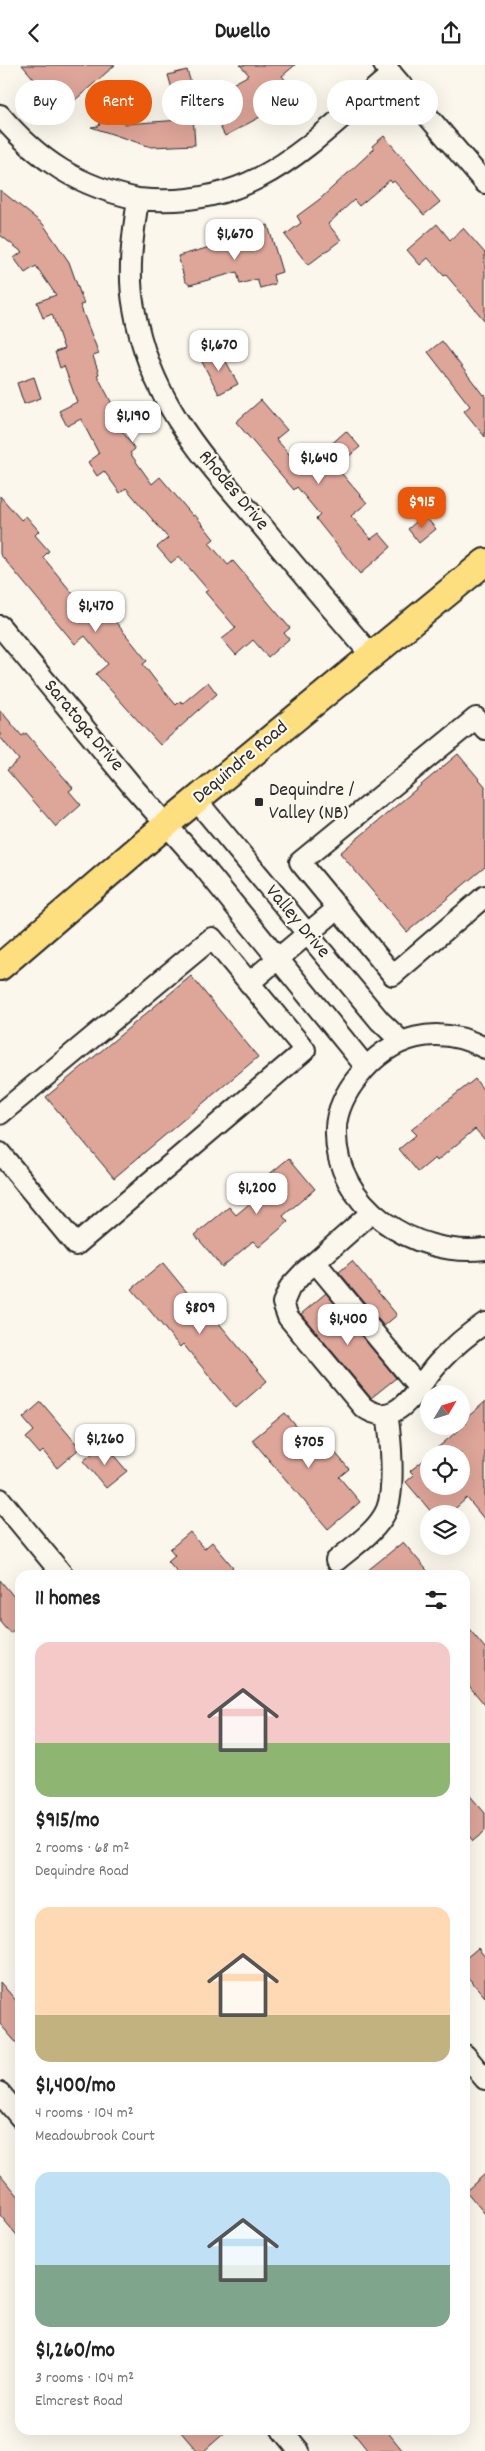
<!DOCTYPE html>
<meta charset="utf-8">
<style>
:root{--surface:#fff;--page:#f6f6f6;--text:#222;--muted:#767676;--accent:#ea580c}
body{margin:0;font-family:Dekko,sans-serif;background:var(--page);color:var(--text);height:100vh;display:flex;flex-direction:column;font-size:19px;white-space:nowrap}
*{box-sizing:border-box;margin:0}
p{font-size:16px;color:var(--muted)}
.icon{flex:none;width:28px;height:28px;fill:none;stroke:currentColor;stroke-width:2;stroke-linecap:round;stroke-linejoin:round}
.map{position:relative;flex:1;overflow:hidden}
.details{position:absolute;left:15px;top:1505px;width:455px;height:865px;display:flex;flex-direction:column;background:var(--surface);border-radius:15px;box-shadow:0 5px 20px #0002}
.details>*{flex:none}
.banner{position:absolute;left:15px;top:15px;width:455px;height:45px;display:flex;gap:10px}
.needle{width:32px;rotate:52deg}
.controls{position:absolute;left:420px;top:1320px;display:grid;gap:10px}
.controls a{display:grid;place-items:center;width:50px;height:50px;border-radius:50%;background:var(--surface);box-shadow:0 5px 20px #0002;font-size:25px}
.price{position:absolute;translate:-50% -42px;padding:0 11px;border-radius:10px;background:#fff;color:#222;font-size:16px;line-height:32px;filter:drop-shadow(0 1px 2px #0008)}
.price::after{content:'';position:absolute;left:50%;top:30px;width:15px;height:11px;margin-left:-8px;background:inherit;clip-path:polygon(0 0,100% 0,50% 100%)}
.price.on{background:var(--accent);color:#fff}
ul{padding:0;list-style:none}
li{display:grid;align-content:center;gap:10px;height:265px;padding:0 20px}
li span{display:grid;place-items:center;height:155px;border-radius:15px;color:#555}
li>.icon{margin-inline-start:auto}
span .icon{width:90px;height:90px;fill:#fffc;stroke-width:1}
li b{font-size:21px}
h2{display:flex;justify-content:space-between;align-items:center;height:60px;padding:0 20px;font-size:21px}
.pill{padding:0 18px;border-radius:22px;background:var(--surface);box-shadow:0 5px 20px #0002;font-size:18px;line-height:45px}
.pill.on{background:var(--accent);color:#fff}
header{display:flex;justify-content:space-between;align-items:center;height:65px;padding:0 20px;background:var(--surface);font-size:22px;font-weight:700}
.map>svg:first-child{display:block}
.building{fill:#dea599;stroke:#2b2b2b}
.lines{fill:none;stroke-linecap:round;stroke-linejoin:round}
.minor-casing{stroke:#2b2b2b;stroke-width:24}
.major-casing{stroke:#2b2b2b;stroke-width:30}
.minor{stroke:#fbf7ec;stroke-width:20}
.major{stroke:#fedf80;stroke-width:26}
.poi-dot{fill:#2b2b2b;stroke:#fbf7ec;stroke-width:2}
.labels{text-anchor:middle;dominant-baseline:central;stroke-width:4.5;stroke-linejoin:round;paint-order:stroke}
.street-label{font-size:20px;fill:#2b2b2b;stroke:#fbf7ec}
.poi-label{font-size:20px;fill:#2b2b2b;stroke:#fbf7ec;text-anchor:start}
</style>
<header><svg class="icon" aria-label="back" viewBox="0 0 24 24"><path d="M15 5l-7 7 7 7"/></svg>Dwello<svg class="icon" aria-label="share" viewBox="0 0 24 24"><path d="M12 15V3M7 8l5-5 5 5M5 13v7h14v-7"/></svg></header>
<div class="map">
<svg width="485" height="2386" viewBox="0 0 485 2386">
<rect width="100%" height="100%" fill="#fbf7ec"/>
<filter id="ink" filterUnits="userSpaceOnUse"><feTurbulence type="fractalNoise" baseFrequency=".02" numOctaves="2"/><feDisplacementMap in="SourceGraphic" scale="10" xChannelSelector="R" yChannelSelector="G"/><feConvolveMatrix kernelMatrix="1 2 1 2 8 2 1 2 1" color-interpolation-filters="sRGB"/></filter>
<g filter="url(#ink)">
<path class="building" d="M22 0H115L58 50 47 37 51 34Z
M240 0H295L282 11 293 24 260 52 225 71 205 34 249 10Z
M187 5 191 18 195 80 151 82 91 62 99 61 109 31 125 36 122 47 128 49 124 59 181 55 168 10Z
M384 71 440 137 424 150 394 116 392 118 390 115 359 141 354 135 328 159 341 175 308 200 285 170 301 158 297 151 320 134 374 84 372 81Z
M0 125 43 159 69 197 84 239 80 240 99 289 93 291 99 309 97 310 122 358 118 360 135 384 130 388 152 419 160 412 193 451 195 450 214 474 209 478 228 500 233 496 290 563 284 568 289 574 268 592 253 575 236 590 222 574 236 563 205 527 208 525 179 491 171 498 157 482 168 473 126 423 120 428 104 406 97 411 88 397 99 389 81 354 67 361 59 346 77 337 64 301 60 303 55 287 64 284 52 249 43 253 37 237 56 230 36 201 25 208 14 193 22 187 0 170Z
M437 159 450 175 463 163 485 188V256L446 210 444 211 428 193 420 200 407 185Z
M268 160 282 207 273 210 275 219 260 223 257 214 240 219 237 207 190 220 185 216 178 191 214 181 215 185 250 175 247 166Z
M442 276 483 330 485 329V372L464 346 470 341 428 287Z
M220 285 238 319 219 329 201 295Z
M34 312 41 333 24 339 17 318Z
M261 335 287 365 276 374 297 398 304 392 310 398 346 366 360 382 336 402 367 438 351 451 371 474 379 468 391 482 360 509 316 454 320 450 297 422 294 425 236 357Z
M0 431 21 455 26 451 39 466 35 470 49 486 43 492 86 545 98 535 147 596 143 599 155 615 176 640 180 636 183 638 208 617 217 629 160 680 96 609 108 599 85 571 75 579 0 489Z
M424 450 436 464 419 478 408 464Z
M0 645 22 671 26 668 73 723 69 726 81 740 56 762 7 705 19 695 0 672Z
M458 689 485 721V802L407 867 340 788Z
M191 911 258 992 114 1113 46 1032Z
M475 1014 485 1027V1075L475 1064 437 1096 435 1093 418 1107 399 1084 416 1070 411 1065Z
M289 1093 315 1124 283 1151 288 1157 259 1182 253 1176 222 1202 195 1170 229 1142 236 1150 261 1129 255 1121Z
M352 1196 397 1250 384 1261 339 1207Z
M163 1198 208 1253 212 1250 267 1316 236 1343 183 1279 180 1282 132 1224Z
M326 1228 396 1313 371 1333 301 1249Z
M41 1337 80 1383 57 1403 43 1386 40 1389 26 1373 34 1366 23 1353Z
M485 1337V1455L467 1433 449 1449H433L406 1417 414 1410 410 1406 429 1391V1421H461V1389H430L466 1359 463 1356Z
M285 1348 307 1374 317 1366 349 1404 339 1412 360 1437 328 1464 252 1375Z
M104 1379 127 1406 106 1423 83 1396Z
M190 1467 204 1484 212 1477 233 1502 223 1510H180L168 1496 175 1490 170 1484Z
M403 1477 431 1510H362Z
M0 1515 20 1539V1560L10 1568 0 1556Z
M465 1559 485 1583V1640L465 1616Z
M465 1725 485 1748V1766L473 1776 465 1766Z
M478 1883 485 1892V1932L465 1909V1894Z
M0 1917 20 1940V1982L0 1959Z
M0 2109 20 2133V2174L0 2150Z
M485 2109V2149L466 2126Z
M179 2365H228L204 2386H197Z
M351 2365H386L403 2386H368Z"/>
<g class="lines">
<defs>
<path id="minor" d="M384 0 485 118
M0 50C39 96 78 121 138 134 133 170 127 207 134 243 150 337 203 392 262 461 298 505 335 548 372 591
M138 134C256 146 309 78 392 9
M0 561 133 722 201 799 366 1002
M485 664 476 653 300 797 393 910 485 831
M197 736 380 956 401 976
M249 918 338 843
M485 983C437 958 391 970 358 1012 347 1025 336 1046 336 1064 333 1141 415 1193 485 1184
M0 1049 212 873 305 985 76 1180 0 1088
M372 1147 303 1208 290 1222 283 1238 288 1252 363 1342C373 1349 383 1352 395 1346 411 1338 425 1312 438 1298 452 1283 468 1269 485 1258
M316 1198 418 1321
M0 1434 63 1510
M336 1496C352 1482 378 1466 387 1444 395 1423 391 1372 387 1349
M465 1990 485 2014
M0 2028 20 2052
M282 2365 299 2386"/>
<path id="major" d="M0 902 167 759 485 497"/>
</defs>
<use href="#minor" class="minor-casing"/>
<use href="#major" class="major-casing"/>
<use href="#minor" class="minor"/>
<use href="#major" class="major"/>
</g>
</g>
<rect class="poi-dot" x="254" y="732" width="10" height="10" rx="2.5"/>
<g class="labels">
<g class="street-label">
<text transform="translate(233 426) rotate(50)">Rhodes Drive</text>
<text transform="translate(83 661) rotate(50)">Saratoga Drive</text>
<text transform="translate(241 698) rotate(-40)">Dequindre Road</text>
<text transform="translate(297 857) rotate(50)">Valley Drive</text>
</g>
<g class="poi-label">
<text x="269" y="726">Dequindre /<tspan x="269" dy="23">Valley (NB)</tspan></text>
</g>
</g>
</svg>
<div class="controls">
<a><svg class="needle" viewBox="-14 -14 28 28"><path d="M0-13l5 13h-10z" fill="#e53935"/><path d="M0 13l5-13h-10z" fill="#767676"/></svg></a>
<a><svg class="icon" aria-label="locate" viewBox="0 0 24 24"><circle cx="12" cy="12" r="6"/><path d="M12 2v4M12 18v4M2 12h4M18 12h4"/></svg></a>
<a><svg class="icon" aria-label="layers" viewBox="0 0 24 24"><path d="M12 4l9 5-9 5-9-5zM3 14l9 5 9-5"/></svg></a>
</div>
<b class="price" style="left:235px;top:196px">$1,670</b>
<b class="price" style="left:219px;top:307px">$1,670</b>
<b class="price" style="left:133px;top:378px">$1,190</b>
<b class="price" style="left:319px;top:420px">$1,640</b>
<b class="price on" style="left:422px;top:464px">$915</b>
<b class="price" style="left:96px;top:568px">$1,470</b>
<b class="price" style="left:257px;top:1150px">$1,200</b>
<b class="price" style="left:200px;top:1270px">$809</b>
<b class="price" style="left:348px;top:1281px">$1,400</b>
<b class="price" style="left:105px;top:1401px">$1,260</b>
<b class="price" style="left:309px;top:1404px">$705</b>
<div class="banner">
<a class="pill">Buy</a>
<a class="pill on">Rent</a>
<a class="pill">Filters</a>
<a class="pill">New</a>
<a class="pill">Apartment</a>
</div>
<section class="details">
<h2>11 homes<svg class="icon" aria-label="filters" viewBox="0 0 24 24"><path d="M4 7h16M4 17h16"/><circle cx="9" cy="7" r="2"/><circle cx="15" cy="17" r="2"/></svg></h2>
<ul>
<li><span style="background:linear-gradient(#f6c9c9 65%,#8fb573 0)"><svg class="icon" aria-label="home" viewBox="0 0 24 24"><path d="M3 11l9-7 9 7M6 9v11h12V9"/></svg></span><div><b>$915/mo</b><p>2 rooms · 68 m²</p><p>Dequindre Road</p></div></li>
<li><span style="background:linear-gradient(#ffd9b3 70%,#c2b280 0)"><svg class="icon" aria-label="home" viewBox="0 0 24 24"><path d="M3 11l9-7 9 7M6 9v11h12V9"/></svg></span><div><b>$1,400/mo</b><p>4 rooms · 104 m²</p><p>Meadowbrook Court</p></div></li>
<li><span style="background:linear-gradient(#bfe0f5 60%,#7fa58c 0)"><svg class="icon" aria-label="home" viewBox="0 0 24 24"><path d="M3 11l9-7 9 7M6 9v11h12V9"/></svg></span><div><b>$1,260/mo</b><p>3 rooms · 104 m²</p><p>Elmcrest Road</p></div></li>
</ul>
</section>
</div>
